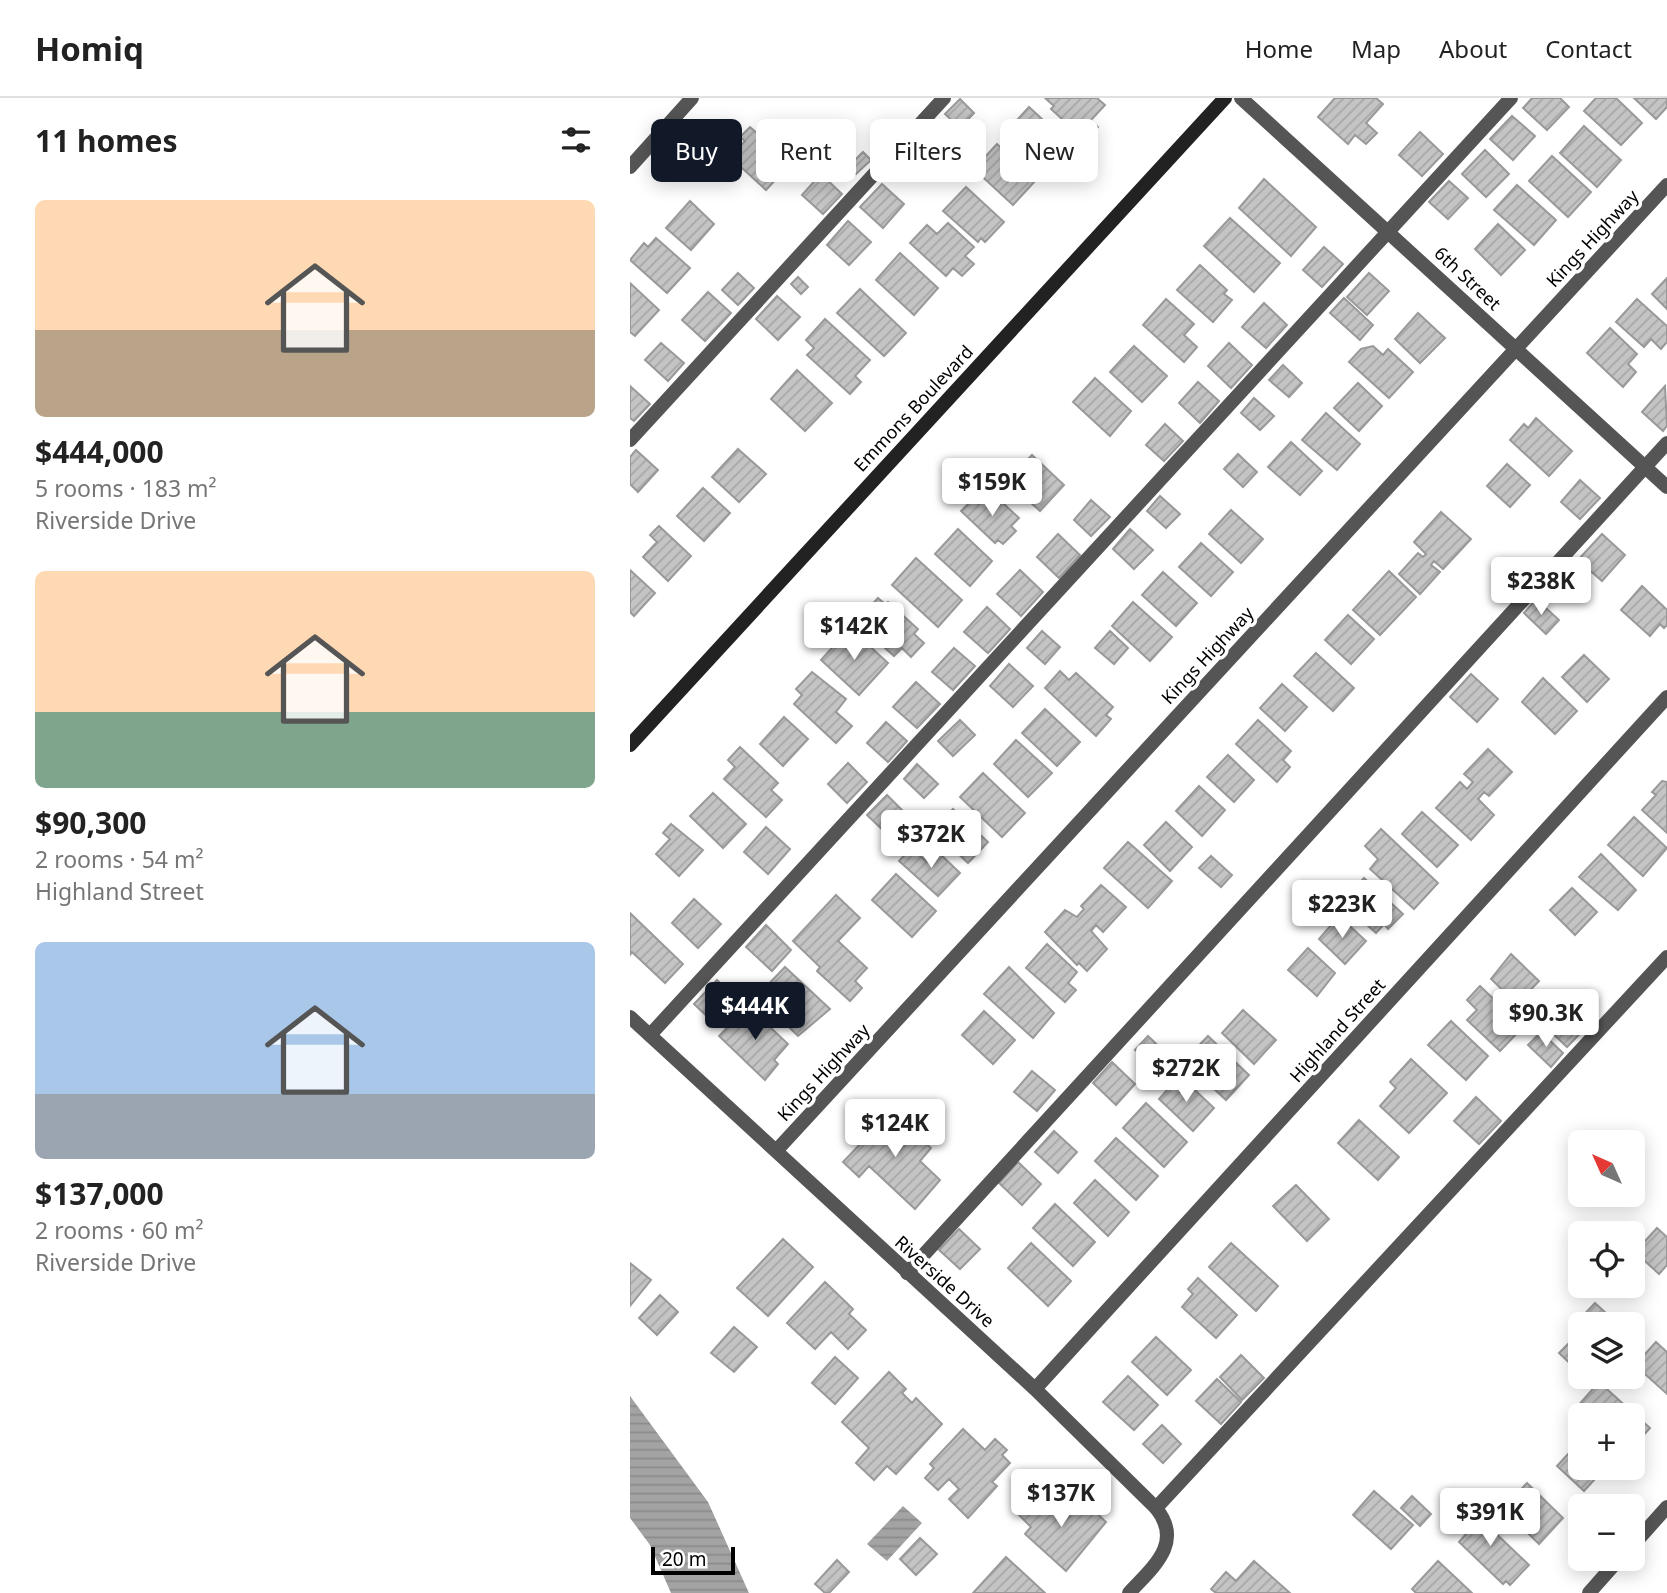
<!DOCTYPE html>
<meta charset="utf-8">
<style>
:root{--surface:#fff;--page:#f2f2f2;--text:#222;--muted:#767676;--line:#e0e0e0;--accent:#111827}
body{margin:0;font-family:"Noto Sans",sans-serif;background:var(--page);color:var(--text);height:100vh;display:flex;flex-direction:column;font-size:26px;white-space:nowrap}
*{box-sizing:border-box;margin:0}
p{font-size:23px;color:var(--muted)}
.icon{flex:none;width:38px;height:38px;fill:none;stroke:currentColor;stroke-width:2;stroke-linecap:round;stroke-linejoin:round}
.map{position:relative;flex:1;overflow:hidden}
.panel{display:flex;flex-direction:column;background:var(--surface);width:630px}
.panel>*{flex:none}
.banner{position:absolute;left:21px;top:21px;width:665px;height:63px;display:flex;gap:14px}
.needle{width:46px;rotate:315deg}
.fabs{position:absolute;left:938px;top:1032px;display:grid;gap:14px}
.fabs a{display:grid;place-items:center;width:77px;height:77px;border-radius:10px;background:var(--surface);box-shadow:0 4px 18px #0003;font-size:35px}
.scale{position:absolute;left:21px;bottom:18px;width:84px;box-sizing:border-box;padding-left:7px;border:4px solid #000;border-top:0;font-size:19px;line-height:24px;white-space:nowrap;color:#000;-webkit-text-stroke:5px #fff;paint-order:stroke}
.price{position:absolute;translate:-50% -60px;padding:0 16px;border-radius:7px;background:#fff;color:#222;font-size:23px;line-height:46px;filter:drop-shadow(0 2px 4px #0008)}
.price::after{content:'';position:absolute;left:50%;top:42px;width:21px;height:16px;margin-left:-10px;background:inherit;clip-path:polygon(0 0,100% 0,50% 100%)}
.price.selected{background:var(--accent);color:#fff}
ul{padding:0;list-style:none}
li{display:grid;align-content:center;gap:14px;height:371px;padding:0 35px}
li span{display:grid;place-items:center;height:217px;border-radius:10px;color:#555}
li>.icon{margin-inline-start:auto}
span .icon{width:126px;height:126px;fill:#fffc;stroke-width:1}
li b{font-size:30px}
h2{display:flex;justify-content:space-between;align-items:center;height:84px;padding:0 35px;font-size:30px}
.tag{padding:0 24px;border-radius:10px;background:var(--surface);box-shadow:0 4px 18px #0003;font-size:24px;line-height:63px}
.tag.selected{background:var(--accent);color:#fff}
header{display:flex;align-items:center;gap:42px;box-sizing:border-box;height:98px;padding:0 35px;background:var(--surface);border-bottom:2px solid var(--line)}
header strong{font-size:33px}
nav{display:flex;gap:38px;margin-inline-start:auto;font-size:24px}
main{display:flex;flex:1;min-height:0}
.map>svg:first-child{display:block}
.water{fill:url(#water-rules)}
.building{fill:url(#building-hatch);stroke:#999;stroke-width:2}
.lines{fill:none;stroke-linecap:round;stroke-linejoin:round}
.lane{stroke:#555;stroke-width:14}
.street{stroke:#555;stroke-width:14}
.secondary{stroke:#222;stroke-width:14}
.labels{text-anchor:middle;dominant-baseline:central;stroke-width:7;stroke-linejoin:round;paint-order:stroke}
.street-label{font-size:18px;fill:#000;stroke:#fff}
</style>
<header>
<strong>Homiq</strong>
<nav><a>Home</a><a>Map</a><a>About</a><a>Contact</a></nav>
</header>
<main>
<section class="panel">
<h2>11 homes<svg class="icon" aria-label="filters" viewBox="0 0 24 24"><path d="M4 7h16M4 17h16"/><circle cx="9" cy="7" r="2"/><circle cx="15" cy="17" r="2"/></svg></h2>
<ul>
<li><span style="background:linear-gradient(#ffd9b3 60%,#b9a48a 0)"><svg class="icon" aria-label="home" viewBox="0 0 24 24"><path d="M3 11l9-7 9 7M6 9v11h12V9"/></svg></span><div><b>$444,000</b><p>5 rooms · 183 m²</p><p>Riverside Drive</p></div></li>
<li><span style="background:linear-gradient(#ffd9b3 65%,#7fa58c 0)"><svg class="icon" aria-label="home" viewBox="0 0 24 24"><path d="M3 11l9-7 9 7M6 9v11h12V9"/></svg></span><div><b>$90,300</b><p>2 rooms · 54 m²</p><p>Highland Street</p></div></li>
<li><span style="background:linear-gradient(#a9c7e8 70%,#9aa5b1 0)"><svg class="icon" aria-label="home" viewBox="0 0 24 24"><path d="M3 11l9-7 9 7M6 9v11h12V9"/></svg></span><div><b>$137,000</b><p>2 rooms · 60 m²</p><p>Riverside Drive</p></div></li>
</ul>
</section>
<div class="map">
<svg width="1037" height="1495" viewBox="0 0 1037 1495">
<defs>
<pattern id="water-rules" width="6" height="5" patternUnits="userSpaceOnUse" patternTransform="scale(1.75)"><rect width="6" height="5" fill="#a3a3a3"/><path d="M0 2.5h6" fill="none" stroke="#8b8b8b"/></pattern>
<pattern id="building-hatch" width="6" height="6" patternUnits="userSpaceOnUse" patternTransform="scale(1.75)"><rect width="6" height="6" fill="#c4c4c4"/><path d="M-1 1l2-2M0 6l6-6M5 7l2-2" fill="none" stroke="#a7a7a7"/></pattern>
</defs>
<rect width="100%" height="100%" fill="#fff"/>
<path class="water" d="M0 1298 78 1404 119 1495H41L20 1447 0 1420Z
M273 1408 292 1425 257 1463 237 1446Z"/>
<path class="building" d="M415 0H467L475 7 461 22 468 29 456 43 421 11 424 8Z
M705 0H746L753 6 736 25 747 35 736 46 725 37 718 46 688 19Z
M902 0H930L939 9 917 32 893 10Z
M966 0H986L1012 25 991 47 954 13Z
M1004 0H1037V9L1026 21Z
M330 1 344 15 330 30 315 16Z
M399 9 438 45 415 70 376 34Z
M882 18 905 38 883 62 860 41Z
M954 28 991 62 967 89 930 55Z
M120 29 161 65 136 92 100 59 115 43 110 39Z
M790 34 813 56 792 78 769 57Z
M294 38 316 59 295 82 272 61Z
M367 46 406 82 383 107 344 71Z
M855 52 879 76 856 99 832 76Z
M233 54 241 62 226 76 219 68Z
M922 58 961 94 938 119 899 83Z
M191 76 212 96 193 116 172 97Z
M634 81 686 129 661 158 609 110Z
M819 83 838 100 818 121 799 104Z
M252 86 274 106 253 130 230 109Z
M887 87 926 122 904 147 864 112Z
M336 89 374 124 355 144 351 140 348 144 313 113Z
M60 103 84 126 61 152 36 130Z
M600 120 650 165 624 194 574 148Z
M218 123 241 144 219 167 197 147Z
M318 125 344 149 335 158 344 166 332 178 323 170 316 178 280 145 297 127 307 136Z
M868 126 895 152 871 177 845 151Z
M26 140 60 170 37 195 0 162 14 145 18 149Z
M694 149 713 166 692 189 673 172Z
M270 155 308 190 284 217 246 182Z
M570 167 597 192 594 196 602 202 583 224 547 192Z
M108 175 124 190 108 207 92 192Z
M739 175 759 193 737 217 717 199Z
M168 179 178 189 171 196 161 186Z
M1037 180V211L1022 196Z
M0 185 29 212 5 238 0 234Z
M230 191 276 235 254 258 207 215Z
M78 194 101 215 75 243 52 222Z
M147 198 170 219 148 242 126 221Z
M714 200 743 227 730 242 700 215Z
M536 201 564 226 554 237 567 249 554 264 513 227Z
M1007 201 1037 228V244L1031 251 1021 241 1014 249 986 224Z
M634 205 657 227 636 250 612 229Z
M788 215 815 240 790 265 765 241Z
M195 221 240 262 225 278 231 284 220 296 177 257 184 250 176 242Z
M980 230 1007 256 998 266 1006 274 993 289 957 255Z
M31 245 54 265 38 283 15 262Z
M599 245 622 267 601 290 578 268Z
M504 248 537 278 512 304 480 274Z
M743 248 753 257 758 251 783 274 759 300 719 264 731 251Z
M653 267 672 285 659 299 639 282Z
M167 272 202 305 175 333 141 301Z
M465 280 501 313 480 338 443 304Z
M568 284 589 303 570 325 549 305Z
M728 285 752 308 729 333 704 310Z
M0 288 20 306 4 323 0 320Z
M1035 288 1037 328 1033 333 1012 314Z
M624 300 644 318 630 332 611 315Z
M696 315 730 346 707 372 672 342Z
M906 320 942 353 919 378 880 342 894 326 898 330Z
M535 326 553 343 534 363 516 347Z
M661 344 692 373 670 397 638 369Z
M108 351 136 376 109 404 82 379Z
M6 352 28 372 8 394 0 386V359Z
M608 356 627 374 613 389 594 371Z
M402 357 434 387 410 413 377 383Z
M877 366 900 387 880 409 857 388Z
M950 382 970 400 950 421 931 404Z
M73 390 100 415 74 443 47 418Z
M360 393 389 420 381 428 386 433 373 446 368 442 365 445 331 413 343 401 348 406Z
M530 398 550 416 536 430 517 413Z
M461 402 480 419 461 438 444 422Z
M601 412 633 441 611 465 579 436Z
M811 414 841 441 813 471 804 463 801 467 810 474 790 496 769 476 788 455 793 459 796 456 784 444Z
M29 428 61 458 38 483 13 459 27 444 20 437Z
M328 431 362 463 340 488 305 456Z
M500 431 523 452 504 471 483 451Z
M428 436 450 457 429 480 407 459Z
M972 436 995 457 972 483 948 462Z
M571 445 603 474 581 498 549 469Z
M286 460 332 502 308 529 262 487Z
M0 472 25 495 4 518 0 514Z
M390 472 413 494 391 518 367 496Z
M759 473 786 499 750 537 723 512Z
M533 474 567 505 546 528 512 497Z
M1012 488 1037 512V527L1034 530 1030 526 1020 538 991 512Z
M248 500 255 506 258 504 288 531 284 536 294 545 281 559 272 550 264 558 234 531 236 528 229 521Z
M906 501 929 522 916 536 894 515Z
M503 504 542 539 520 563 482 528Z
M357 509 380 531 358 555 334 534Z
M718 517 744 541 721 566 695 542Z
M220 530 258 565 229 597 191 562Z
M412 533 430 549 415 566 397 550Z
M480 533 498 550 484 566 465 550Z
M324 550 345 568 323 592 302 574Z
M686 555 724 590 703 613 664 578Z
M954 557 979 581 957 604 932 579Z
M379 566 403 588 383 609 360 588Z
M430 573 439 582 446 575 483 609 476 617 481 621 466 638 415 590Z
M182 574 216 601 206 614 222 628 206 645 164 606 172 597 166 591Z
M841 576 868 601 847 624 820 599Z
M913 580 947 613 925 636 892 604Z
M286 584 310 606 287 630 263 609Z
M652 586 677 609 655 633 630 610Z
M415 611 450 644 427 668 392 635Z
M154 619 178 641 153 668 130 646Z
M330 622 345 637 323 658 308 643Z
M628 622 661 653 653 662 660 669 647 684 606 646Z
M256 624 277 643 258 664 237 645Z
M386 642 422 675 398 699 364 666Z
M110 649 148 685 141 692 152 702 136 719 94 681 105 669 98 662Z
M858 651 882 674 859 698 854 694 848 701 864 717 841 742 806 710 830 684 837 691 843 684 834 676Z
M598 657 624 682 604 704 577 679Z
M218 665 237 684 217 705 198 686Z
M287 666 308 686 294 700 274 681Z
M353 675 395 715 372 739 330 699Z
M1032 683 1037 684V735L1012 712 1026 697 1022 694Z
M569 688 595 712 572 738 546 713Z
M83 695 116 726 93 750 60 718Z
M257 697 276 716 257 736 237 717Z
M323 711 358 744 338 765 303 732Z
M792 714 828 747 807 769 772 736Z
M1004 719 1037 750 1013 778 978 747Z
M536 724 562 749 540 773 514 747Z
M41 726 73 752 49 778 26 756 40 741 33 735Z
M136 729 160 751 138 776 114 754Z
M751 731 808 785 784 811 740 771 748 761 735 748Z
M498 744 542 783 518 810 474 770Z
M281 750 297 764 307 753 330 775 308 798 269 763Z
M971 756 1006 792 988 812 949 779Z
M581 758 602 777 591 789 569 770Z
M266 776 306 813 282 839 242 802Z
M734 780 773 816 758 831 754 826 746 835 712 804Z
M471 787 496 809 473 834 466 827 461 833 477 851 457 873 449 865 447 867 415 834 435 812 447 819 454 811 451 808Z
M942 790 967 814 945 837 920 812Z
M206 797 230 820 208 843 237 870 225 883 232 890 220 903 187 873 190 869 163 843Z
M64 801 91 826 68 850 42 825Z
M0 815 53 866 35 885 2 854 0 857Z
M709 818 736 843 715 866 689 841Z
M136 827 161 852 142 873 116 849Z
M417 846 447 874 438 885 446 892 435 904 396 870Z
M678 850 705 875 687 898 658 872Z
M881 856 909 883 887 906 861 881Z
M155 869 200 911 168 938 127 898Z
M379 869 424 915 403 940 354 896Z
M87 882 106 900 83 924 64 906Z
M850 888 893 929 870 953 837 922 847 912 837 902Z
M945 899 966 919 937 949 916 929Z
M118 908 158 946 144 962 148 966 135 982 89 938Z
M613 912 646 942 624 966 592 935Z
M354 913 385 942 363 966 332 937Z
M821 923 858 958 836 982 798 947Z
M911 934 933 955 921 969 898 947Z
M518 938 540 959 528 973 505 952Z
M578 938 619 977 596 1002 554 963Z
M781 961 817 995 779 1035 750 1008 766 990 760 984Z
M482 964 505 986 486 1007 463 985Z
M402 973 425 992 407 1013 384 994Z
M550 978 584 1010 563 1033 529 1001Z
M846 999 871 1023 849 1046 824 1023Z
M516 1005 557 1044 534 1069 493 1030Z
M260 1013 301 1050 290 1063 310 1082 285 1111 239 1068 229 1079 213 1064 237 1039 230 1033 242 1020 249 1026Z
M729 1022 769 1059 748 1082 708 1045Z
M424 1033 447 1054 428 1075 405 1054Z
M486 1040 528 1078 506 1102 465 1063Z
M388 1064 411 1086 392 1107 369 1085Z
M465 1082 499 1114 478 1138 444 1105Z
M666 1087 699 1121 677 1143 643 1108Z
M425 1106 465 1144 443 1168 403 1130Z
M1027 1130 1037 1139V1167L1029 1176 1005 1154Z
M329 1131 350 1151 330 1171 309 1152Z
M153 1141 183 1169 138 1218 107 1190Z
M401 1145 441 1183 418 1208 378 1170Z
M601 1145 648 1188 626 1213 579 1169Z
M0 1165 21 1182 0 1208Z
M568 1180 607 1217 586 1240 552 1209 563 1196 558 1191Z
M195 1184 223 1211 219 1216 236 1232 218 1251 201 1234 185 1251 157 1225Z
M30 1197 48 1214 27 1237 9 1220Z
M965 1205 989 1227 950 1228 947 1224Z
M104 1229 127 1249 104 1274 81 1255Z
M947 1237 950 1240V1269L947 1272 929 1255Z
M526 1239 561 1272 537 1297 502 1264Z
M1026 1244 1037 1254V1296L1005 1267Z
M611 1257 634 1280 612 1302 590 1279Z
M205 1259 228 1280 205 1306 182 1285Z
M259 1274 276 1291 272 1295 282 1305 286 1300 312 1326 266 1376 257 1368 244 1382 226 1365 239 1350 212 1324Z
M498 1278 528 1307 504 1332 473 1304Z
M587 1281 611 1304 591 1326 566 1303Z
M969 1284 1020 1330 1003 1349V1318H955L946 1310Z
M532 1327 551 1346 533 1365 513 1346Z
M333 1331 355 1352 365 1341 377 1352 372 1357 380 1365 362 1384 367 1388 338 1420 319 1401 329 1391 319 1381 308 1392 295 1380 304 1370 300 1366Z
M950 1343V1370H975L954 1393 927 1368Z
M897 1385 933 1420 909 1446 873 1411Z
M744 1393 783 1427 761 1451 723 1417Z
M410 1395 437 1420 453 1402 476 1424 436 1473 395 1436 401 1429 389 1417Z
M782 1398 801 1416 790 1428 771 1410Z
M837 1408 899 1467 880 1487 876 1483 873 1486 829 1444 837 1435 823 1423Z
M290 1440 307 1456 286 1477 270 1461Z
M376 1459 415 1495H343Z
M207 1462 219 1474 199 1495H195L185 1486Z
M624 1463 660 1495H586L581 1491 596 1474 606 1483Z
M808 1463 842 1495H786L782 1491Z"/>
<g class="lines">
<path class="lane" d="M0 342 314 0
M20 937 881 0
M277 1175 1037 345
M526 1410 1037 859"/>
<path class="street" d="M611 0 1037 389
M0 69 62 0
M0 919 405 1291 526 1410C554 1445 523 1469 499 1495
M146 1053 1037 87
M405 1291 1037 599
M1003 1447 1037 1409
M959 1495 989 1461"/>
<path class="secondary" d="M0 647 595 0"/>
</g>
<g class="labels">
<g class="street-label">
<text transform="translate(962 140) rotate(-47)">Kings Highway</text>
<text transform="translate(838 180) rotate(43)">6th Street</text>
<text transform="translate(283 310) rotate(-47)">Emmons Boulevard</text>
<text transform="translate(577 557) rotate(-47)">Kings Highway</text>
<text transform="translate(707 932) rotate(-48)">Highland Street</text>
<text transform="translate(193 974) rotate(-47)">Kings Highway</text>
<text transform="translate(315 1183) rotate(42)">Riverside Drive</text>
</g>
</g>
</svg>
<div class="fabs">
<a><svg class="needle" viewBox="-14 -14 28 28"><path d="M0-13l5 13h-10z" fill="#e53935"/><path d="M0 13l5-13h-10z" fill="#767676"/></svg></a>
<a><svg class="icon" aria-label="locate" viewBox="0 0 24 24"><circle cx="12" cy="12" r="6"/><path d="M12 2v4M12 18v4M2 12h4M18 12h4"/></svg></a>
<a><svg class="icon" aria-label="layers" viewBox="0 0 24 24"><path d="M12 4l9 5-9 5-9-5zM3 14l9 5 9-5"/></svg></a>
<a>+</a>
<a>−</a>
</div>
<div class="scale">20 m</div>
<b class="price" style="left:362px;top:420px">$159K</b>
<b class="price" style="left:911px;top:519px">$238K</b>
<b class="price" style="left:224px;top:564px">$142K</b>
<b class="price" style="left:301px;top:772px">$372K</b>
<b class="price" style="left:712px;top:842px">$223K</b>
<b class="price selected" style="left:125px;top:944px">$444K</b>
<b class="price" style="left:916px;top:951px">$90.3K</b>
<b class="price" style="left:556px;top:1006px">$272K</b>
<b class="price" style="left:265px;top:1061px">$124K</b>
<b class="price" style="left:431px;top:1431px">$137K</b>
<b class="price" style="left:860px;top:1450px">$391K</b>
<div class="banner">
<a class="tag selected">Buy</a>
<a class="tag">Rent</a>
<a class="tag">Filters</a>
<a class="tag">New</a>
</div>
</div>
</main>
